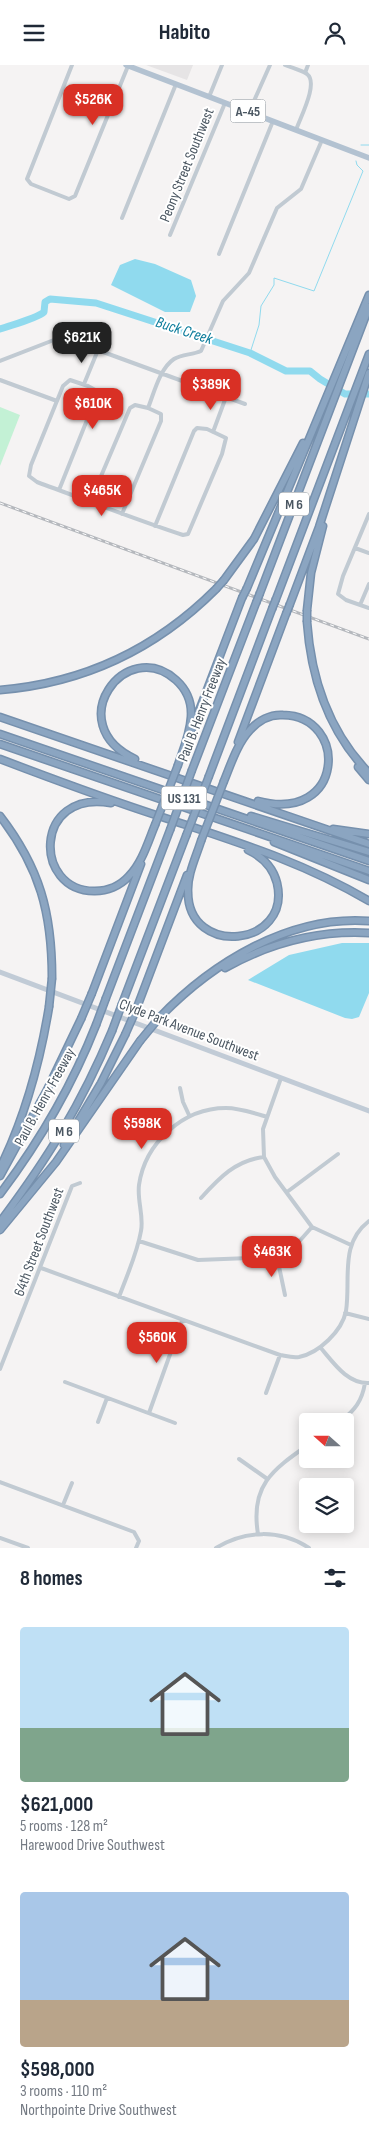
<!DOCTYPE html>
<meta charset="utf-8">
<style>
:root{--surface:#fff;--page:#f6f6f7;--text:#1f2937;--muted:#747a83;--accent:#d93025}
body{margin:0;font-family:"Sofia Sans Condensed",sans-serif;background:var(--page);color:var(--text);height:100vh;display:flex;flex-direction:column;font-size:19px;white-space:nowrap}
*{box-sizing:border-box;margin:0}
p{font-size:16px;color:var(--muted)}
.icon{flex:none;width:28px;height:28px;fill:none;stroke:currentColor;stroke-width:2;stroke-linecap:round;stroke-linejoin:round}
.map{position:relative;height:1483px;overflow:hidden}
.details{display:flex;flex-direction:column;background:var(--surface);flex:1}
.details>*{flex:none}
.needle{width:32px;rotate:291deg}
.controls{position:absolute;left:299px;top:1348px;display:grid;gap:10px}
.controls a{display:grid;place-items:center;width:55px;height:55px;border-radius:5px;background:var(--surface);box-shadow:0 2px 12px #0003;font-size:25px}
.price{position:absolute;translate:-50% -42px;padding:0 11px;border-radius:10px;background:var(--accent);color:#fff;font-size:16px;line-height:32px;filter:drop-shadow(0 1px 2px #0008)}
.price::after{content:'';position:absolute;left:50%;top:30px;width:15px;height:11px;margin-left:-8px;background:inherit;clip-path:polygon(0 0,100% 0,50% 100%)}
.price.current{background:#222;color:#fff}
ul{padding:0;list-style:none}
li{display:grid;align-content:center;gap:10px;height:265px;padding:0 20px}
li span{display:grid;place-items:center;height:155px;border-radius:5px;color:#555}
li>.icon{margin-inline-start:auto}
span .icon{width:90px;height:90px;fill:#fffc;stroke-width:1}
li b{font-size:21px}
h2{display:flex;justify-content:space-between;align-items:center;height:60px;padding:0 20px;font-size:21px}
header{display:flex;justify-content:space-between;align-items:center;height:65px;padding:0 20px;background:var(--surface);font-size:22px;font-weight:700}
.map>svg:first-child{display:block}
.education{fill:#e6e4e5}
.green{fill:#c3f1d5}
.water{fill:#90daee}
.lines{fill:none;stroke-linecap:round;stroke-linejoin:round}
.stream{stroke:#90daee;stroke-width:1}
.river{stroke:#90daee;stroke-width:7}
.highway-casing{stroke:#7690ad;stroke-width:9}
.street{stroke:#c1cad2;stroke-width:4}
.secondary{stroke:#c1cbd6;stroke-width:5}
.primary{stroke:#b3c2d1;stroke-width:5.5}
.highway{stroke:#8ba5c1;stroke-width:6}
.rail-casing{stroke:#b5b8bd;stroke-width:3}
.rail{stroke:#fff;stroke-width:1;stroke-dasharray:4;stroke-linecap:butt}
.highway-bridge-casing{stroke:#7690ad;stroke-width:9;stroke-linecap:butt}
.highway-bridge{stroke:#8ba5c1;stroke-width:6}
.labels{text-anchor:middle;dominant-baseline:central;stroke-width:4;stroke-linejoin:round;paint-order:stroke}
.shield{fill:#fff;stroke:#808990;stroke-width:1}
.shield-label{font-size:14px;font-weight:bold;fill:#4a5661}
.street-label{font-size:15px;fill:#4a5661;stroke:#fff}
.water-label{font-size:16px;font-style:italic;fill:#0c7c9b;stroke:#fff}
</style>
<header><svg class="icon" aria-label="menu" viewBox="0 0 24 24"><path d="M4 6h16M4 12h16M4 18h16"/></svg>Habito<svg class="icon" aria-label="person" viewBox="0 0 24 24"><circle cx="12" cy="8" r="4"/><path d="M4 21q1-7 8-7t8 7"/></svg></header>
<div class="map">
<svg width="369" height="1483" viewBox="0 0 369 1483">
<rect width="100%" height="100%" fill="#f5f3f3"/>
<path class="education" d="M146 0H193L187 15Z"/>
<path class="green" d="M0 342 20 350 0 401Z"/>
<path class="water" d="M135 194 155 199 191 215 196 231 190 247H165L111 220 120 200Z
M342 878H369V928L359 952 352 954 345 953 248 915 289 890Z"/>
<g class="lines">
<path class="stream" d="M361 80H369
M250 288 259 260 261 241 274 220V213L314 226 363 106 357 100 356 96"/>
<path class="river" d="M0 264C11 260 36 254 44 247L45 237 50 234 96 238 250 288 286 306H310L320 314 345 329H369"/>
<defs>
<path id="highway" d="M224 515 254 474 303 378
M247 523 369 230
M260 528 369 242
M276 534 369 289
M290 539 319 462 369 308
M307 545 311 508 323 461
M307 557C311 613 329 667 369 708
M0 625C84 618 156 584 216 524
M0 652 369 779
M192 664 242 533
M0 669 369 796
M238 677 286 549
M0 679 369 806
M0 694C55 715 109 735 165 753 237 777 303 797 369 836
M135 694C60 659 126 570 176 615 187 625 192 638 191 652 190 669 183 685 178 700
M358 702 369 715
M192 705 256 538
M209 711 272 544
M224 716C231 699 237 679 250 665 258 656 270 649 283 650 349 651 345 759 258 736
M111 738C33 724 33 827 95 826 107 826 120 821 129 811 142 798 148 777 155 760
M0 751C40 803 52 848 52 913
M251 751 369 787
M333 764 369 769
M201 776C196 792 187 810 188 827 188 893 292 882 277 818 273 802 263 792 248 785
M274 777 369 815
M225 903C270 878 317 865 369 868
M92 928 141 799
M106 933 170 765
M122 939 186 771
M136 945 187 810
M159 953C212 898 289 850 369 856
M64 1080 101 1018 125 970
M0 1103C25 1052 40 997 49 942
M0 1111 47 1025 81 954
M0 1129C40 1076 72 1021 96 960
M0 1157C48 1093 81 1040 112 966
M0 1165 56 1097 140 976"/>
</defs>
<use href="#highway" class="highway-casing"/>
<path class="street" d="M72 0 27 114 31 119 69 134 75 131 128 1
M285 0C292 3 301 5 307 9 319 18 300 53 296 65
M305 8 308 0
M209 32 222 0
M249 47 270 0
M122 153 176 19
M170 170 225 38
M219 189 273 56
M0 296 59 273H65L245 339
M0 315 57 336
M84 319 98 285
M148 343C154 328 160 303 174 294 182 289 192 290 201 286L223 236 249 208 277 143 301 124 322 75
M213 367 226 332
M59 425 97 330V326L88 321 70 315 63 321 31 400 29 411 37 417C86 435 134 454 183 470L188 469 222 389 226 373 207 364 197 363 194 366 155 461
M90 437 130 343 135 340 148 343 161 349V356L122 449
M369 449 343 511 338 529 346 535 369 543
M355 483 369 488
M360 540 369 519
M281 1013 263 1064 264 1092 275 1112 312 1162 351 1180
M180 1023 183 1037 189 1050
M287 1127 338 1089
M201 1133C219 1113 236 1095 264 1092
M139 1176 198 1195 277 1192 296 1180 312 1162
M277 1192 285 1230
M41 1203 280 1290C286 1291 292 1293 299 1292 319 1288 342 1266 346 1246 351 1214 339 1179 369 1156
M119 1232C127 1210 137 1189 141 1166 144 1151 137 1136 139 1120 145 1078 183 1043 226 1043 240 1043 254 1048 267 1052
M345 1248 369 1254
M320 1282C333 1297 347 1319 369 1318
M0 1304 72 1121 80 1118
M65 1317 175 1358
M266 1328 280 1290
M149 1348 182 1256
M341 1356C355 1345 362 1336 365 1318
M98 1357 107 1333
M239 1394 266 1413
M0 1417 134 1467 139 1476 136 1483
M63 1440 72 1418
M258 1469C250 1421 272 1405 308 1380
M0 1473 28 1483
M216 1483C245 1465 280 1464 309 1483"/>
<path class="secondary" d="M0 907 369 1046"/>
<path class="primary" d="M126 0 369 93"/>
<use href="#highway" class="highway"/>
<defs>
<path id="rail" d="M0 438 369 574"/>
</defs>
<use href="#rail" class="rail-casing"/>
<use href="#rail" class="rail"/>
<defs>
<path id="highway-bridge" d="M216 524 224 515
M242 533 247 523
M256 538 260 528
M272 544 276 534
M307 545V557
M286 549 290 539
M155 760 178 700
M170 765 192 705
M186 771 209 711
M201 776 224 716
M49 942 52 913
M81 954 92 928
M96 960 106 933
M112 966 122 939
M125 970 136 945
M140 976 159 953"/>
</defs>
<use href="#highway-bridge" class="highway-bridge-casing"/>
<use href="#highway-bridge" class="highway-bridge"/>
</g>
<g class="labels">
<g class="shield">
<rect x="230.5" y="34.5" width="35" height="23" rx="4"/>
<rect x="279" y="427.5" width="30" height="23" rx="4"/>
<rect x="161.5" y="721.5" width="45" height="23" rx="4"/>
<rect x="49" y="1054.5" width="30" height="23" rx="4"/>
</g>
<g class="shield-label">
<text x="248" y="46">A-45</text>
<text x="294" y="439">M 6</text>
<text x="184" y="733">US 131</text>
<text x="64" y="1066">M 6</text>
</g>
<g class="street-label">
<text transform="translate(187 100) rotate(-68)">Peony Street Southwest</text>
<text transform="translate(202 645) rotate(-69)">Paul B. Henry Freeway</text>
<text transform="translate(189 965) rotate(21)">Clyde Park Avenue Southwest</text>
<text transform="translate(45 1032) rotate(-61)">Paul B. Henry Freeway</text>
<text transform="translate(39 1177) rotate(-69)">64th Street Southwest</text>
</g>
<g class="water-label">
<text transform="translate(184 266) rotate(18)">Buck Creek</text>
</g>
</g>
</svg>
<div class="controls">
<a><svg class="needle" viewBox="-14 -14 28 28"><path d="M0-13l5 13h-10z" fill="#e53935"/><path d="M0 13l5-13h-10z" fill="#747a83"/></svg></a>
<a><svg class="icon" aria-label="layers" viewBox="0 0 24 24"><path d="M12 4l9 5-9 5-9-5zM3 14l9 5 9-5"/></svg></a>
</div>
<b class="price" style="left:93px;top:61px">$526K</b>
<b class="price current" style="left:82px;top:299px">$621K</b>
<b class="price" style="left:211px;top:346px">$389K</b>
<b class="price" style="left:93px;top:365px">$610K</b>
<b class="price" style="left:102px;top:452px">$465K</b>
<b class="price" style="left:142px;top:1085px">$598K</b>
<b class="price" style="left:272px;top:1213px">$463K</b>
<b class="price" style="left:157px;top:1299px">$560K</b>
</div>
<section class="details">
<h2>8 homes<svg class="icon" aria-label="filters" viewBox="0 0 24 24"><path d="M4 7h16M4 17h16"/><circle cx="9" cy="7" r="2"/><circle cx="15" cy="17" r="2"/></svg></h2>
<ul>
<li><span style="background:linear-gradient(#bfe0f5 65%,#7fa58c 0)"><svg class="icon" aria-label="home" viewBox="0 0 24 24"><path d="M3 11l9-7 9 7M6 9v11h12V9"/></svg></span><div><b>$621,000</b><p>5 rooms · 128 m²</p><p>Harewood Drive Southwest</p></div></li>
<li><span style="background:linear-gradient(#a9c7e8 70%,#b9a48a 0)"><svg class="icon" aria-label="home" viewBox="0 0 24 24"><path d="M3 11l9-7 9 7M6 9v11h12V9"/></svg></span><div><b>$598,000</b><p>3 rooms · 110 m²</p><p>Northpointe Drive Southwest</p></div></li>
</ul>
</section>
